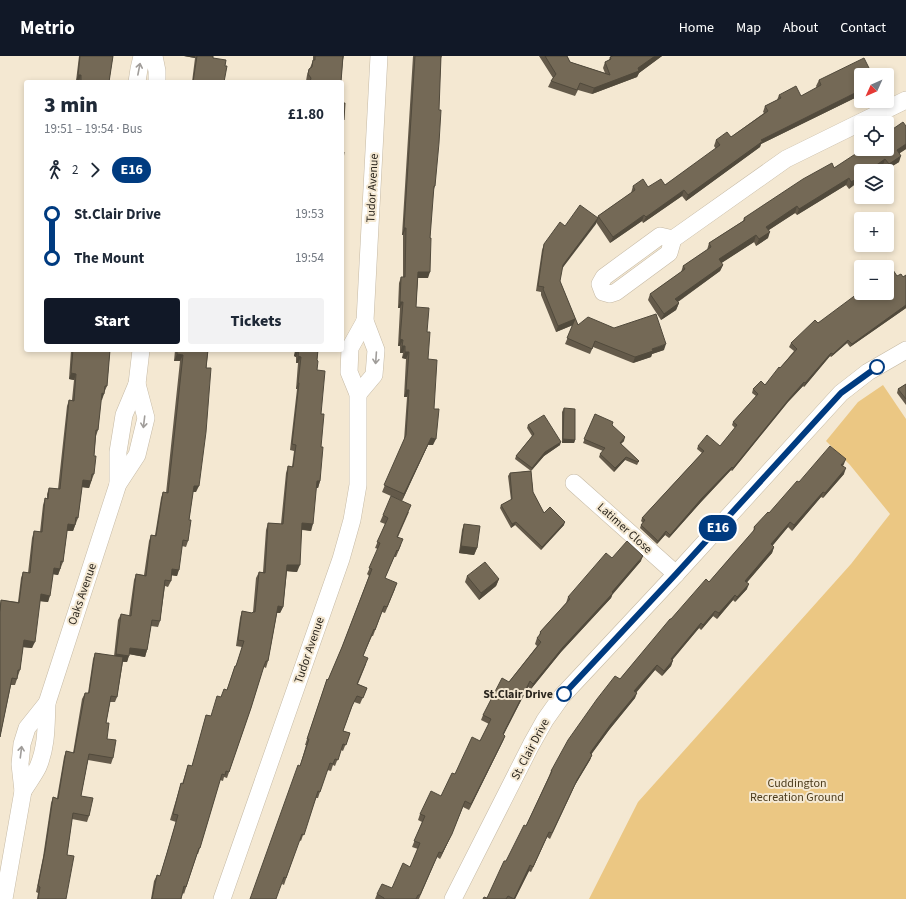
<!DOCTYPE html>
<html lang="en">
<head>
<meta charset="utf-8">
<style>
  body { margin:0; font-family:"Source Sans 3",sans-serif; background:#f2f2f3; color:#1f2937; height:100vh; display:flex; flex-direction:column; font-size:15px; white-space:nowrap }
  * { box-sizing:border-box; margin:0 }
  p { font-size:13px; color:#747a83 }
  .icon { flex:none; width:22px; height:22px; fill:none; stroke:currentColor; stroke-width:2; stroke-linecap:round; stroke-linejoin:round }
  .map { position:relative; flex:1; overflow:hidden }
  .side { position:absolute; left:24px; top:24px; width:320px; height:272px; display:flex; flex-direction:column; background:#fff; border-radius:4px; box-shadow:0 2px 6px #0003 }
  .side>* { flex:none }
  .badge { padding:0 8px; border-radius:13px; font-size:14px; line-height:26px }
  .needle { width:26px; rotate:225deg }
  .controls { position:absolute; left:854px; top:12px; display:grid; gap:8px }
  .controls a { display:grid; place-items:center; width:40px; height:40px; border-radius:4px; background:#fff; box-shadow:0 2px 6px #0003; font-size:20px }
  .map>.badge { position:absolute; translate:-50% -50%; box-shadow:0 0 0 2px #fff }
  .legs { display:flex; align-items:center; gap:6px; height:44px; padding:0 20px; font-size:13px }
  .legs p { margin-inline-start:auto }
  .head { display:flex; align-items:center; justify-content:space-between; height:68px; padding:0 20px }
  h1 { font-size:22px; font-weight:800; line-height:30px }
  .cta { display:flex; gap:8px; margin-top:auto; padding:8px 20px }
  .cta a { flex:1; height:46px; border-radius:4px; background:#111827; color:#fff; font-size:16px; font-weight:800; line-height:46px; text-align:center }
  .cta a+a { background:#f2f2f3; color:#1f2937 }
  ul { padding:0 20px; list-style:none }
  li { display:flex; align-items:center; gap:14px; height:44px; font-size:15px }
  li i { display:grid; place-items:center; width:6px; height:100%; margin:0 5px; background:currentColor }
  li i::after { content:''; width:10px; height:10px; margin:-5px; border:3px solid; border-radius:50%; background:#fff }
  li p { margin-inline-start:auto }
  li:first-child i { background:linear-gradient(#0000 50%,currentColor 0) }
  li:last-child i { background:linear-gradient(currentColor 50%,#0000 0) }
  header { display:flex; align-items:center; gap:24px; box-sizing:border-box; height:56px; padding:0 20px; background:#111827; color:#fff }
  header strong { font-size:19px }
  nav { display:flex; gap:22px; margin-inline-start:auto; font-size:14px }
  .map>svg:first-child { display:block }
  .green { fill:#ebc783 }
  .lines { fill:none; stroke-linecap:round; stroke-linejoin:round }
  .minor-casing { stroke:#c6baa5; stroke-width:18 }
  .minor { stroke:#fff; stroke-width:17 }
  .wall { fill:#645a4a }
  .shaded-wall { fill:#514a3c }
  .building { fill:#746956; stroke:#514a3c }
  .oneway { stroke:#a09d9a }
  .line-1-casing { stroke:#fff; stroke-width:9 }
  .line-1 { stroke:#003b80; stroke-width:6 }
  .stop-1-dot { fill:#fff; stroke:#003b80; stroke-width:2 }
  .labels { text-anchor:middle; stroke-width:4; stroke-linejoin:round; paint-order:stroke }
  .street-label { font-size:12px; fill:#2b261e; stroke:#f4e8d2 }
  .stop-label { font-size:12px; font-weight:bold; fill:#2b261e; stroke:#f4e8d2; text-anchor:end }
  .park-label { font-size:12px; fill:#4b3b1c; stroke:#f4e8d2 }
</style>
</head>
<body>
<header>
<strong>Metrio</strong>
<nav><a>Home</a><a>Map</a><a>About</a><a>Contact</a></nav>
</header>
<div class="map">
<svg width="906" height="843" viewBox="0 0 906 843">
  <rect width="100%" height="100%" fill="#f4e8d2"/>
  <!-- green -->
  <path class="green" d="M883 329 906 363V843H589L638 746 851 508 890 458 850 409 826 385 858 346Z"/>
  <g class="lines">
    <defs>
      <g id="minor">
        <path d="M154 0 157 15V26"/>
        <path d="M137 26 139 13 142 0"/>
        <path d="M673 183 660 180 604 221 600 228 603 236 610 238 616 236 669 197 673 183 786 103 906 44"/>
        <path d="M358 338 374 319 376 294 365 265 379 0"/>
        <path d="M574 427 676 518"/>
        <path d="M118 428V396L124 359 137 328 141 294"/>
        <path d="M23 735C28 727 34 719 38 711 47 690 46 669 47 647L118 428 137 399 146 362 137 328"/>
        <path d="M4 843 23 735 20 708 22 688 27 672 47 647"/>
        <path d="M222 843 341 503 352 464 358 429V338L349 316 350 292 365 265"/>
        <path d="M453 843 531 689 545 664 562 640 676 518 841 337 868 316 906 294"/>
      </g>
    </defs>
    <!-- minor casing -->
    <use href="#minor" class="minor-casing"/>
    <!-- minor -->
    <use href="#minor" class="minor"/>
  </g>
  <!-- wall -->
  <g class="wall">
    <path d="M79 0H113L109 26H79V25H76Z"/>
    <path d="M184 0H213V2L225 10 224 26H192L195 2Z"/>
    <path d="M313 0H344L343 4 341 26H307L306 25 307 19 309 13 310 12 313 4Z"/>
    <path d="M413 0H442L441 2 435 130 433 136 430 182 428 222H418L416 251 427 276 428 303 434 353 433 389H428L402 445 382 436 404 384 407 341H404L406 303 402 302 403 297H400V290H398L400 252H398L399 227 401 221H403V179H402Z"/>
    <path d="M539 0H567L570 6 605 17 603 12 605 6 609 4 610 1 613 0H662L639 17 637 21 592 38 578 34 575 40 548 31 551 25 553 22Z"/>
    <path d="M871 16 870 19H861V39L761 88 760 91 686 145 682 140 643 167 642 165 610 187 596 166 562 212 560 225 578 269 664 294 652 298 651 301 633 307 593 291 590 298 565 288 573 269 556 276 541 239V236L536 235 542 194 544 188 597 162 598 160 631 137 633 130 648 131 665 129 716 93 714 90 716 84 731 81 764 57 763 56 765 50 777 44 779 39 801 40 817 32 816 30 819 24Z"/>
    <path d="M906 70V93L900 97 899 106 886 114 883 109 875 115H861L849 133 846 129 797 159 795 157 769 174 768 182 756 190 754 186 721 207 723 209 720 215 678 246 679 247 676 254 661 264 648 244 650 238 681 216 683 210 707 194 709 187 743 165 744 162 834 112Z"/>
    <path d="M906 219V252L850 291 847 287 831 301 830 300 804 331 803 330 788 346 732 415 731 414 701 446 669 482 665 479 657 488 640 472 641 469 643 467 641 465 642 462 702 397 697 393 698 390H720L735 372 732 369 733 366 756 340 752 337 753 333 765 329 780 312 794 295 789 291 791 287 818 267 859 240 897 220 903 221Z"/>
    <path d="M71 294H110L107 330 101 344 98 374 96 380 94 400V418L89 432 82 431 78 462 73 475H67L63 506 58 519 53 518 48 546 40 545 32 592 23 591 20 614 15 629H11L0 681V548L1 544 18 546 21 522 23 516 28 517 32 482 34 475 40 476 43 449 45 442H47V438L49 432 58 433 67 350 69 344H72L74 324 69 323Z"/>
    <path d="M175 294H208L196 436H193L189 464 188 485 186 491 182 490 177 520 171 519V525L168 531 165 530 160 565 158 571 151 570 147 594 145 601 129 598 127 606H123L117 641 115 646H110L106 667 107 683 113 702 111 708 88 704 81 740 89 760 87 766 72 763 67 799 66 843H37L38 837 36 836 43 801 51 747 53 741 57 742 64 701 66 695 73 697 82 643 85 637H88L93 603 95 597 114 600 118 564 121 558 129 560 134 524 136 518 144 519 149 485 151 479H155L161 442 163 436 166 437 180 305H174Z"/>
    <path d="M295 294H318L317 304V314L321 358 320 425 318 432H316L311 475 302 474 297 516 287 515 283 551 280 557H277L268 605 266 612 264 611 263 613 251 652 227 722 224 721 223 725 220 724 200 792 198 798H197L184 838 183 837 181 843H151L154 825 157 819 160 820 165 803 176 766 170 764 179 734 181 727 182 728 188 709 192 710 206 659 211 660 221 641 227 634 235 610H236L242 591 236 590 240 562 242 555 252 557 253 556 256 522 259 516H263L266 474 268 467 281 468 286 417 288 410 292 411 294 395 290 394 297 333H296L298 307H296V301L294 300Z"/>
    <path d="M906 328V349L897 337 898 333Z"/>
    <path d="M564 352 575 384 574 387H562V356Z"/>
    <path d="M595 358 612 369 624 385 621 388 639 405 637 409 625 404 614 416 599 401 600 398 603 395 583 387Z"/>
    <path d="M528 369 560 389 544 400 531 415 533 436 544 457 564 469 541 494 515 469 511 472 500 452 501 449 511 444 508 420 510 417 531 415 515 403 516 400 532 380 527 372Z"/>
    <path d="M844 408 843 410 844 418 823 442 821 441 792 475 788 471 772 490 774 491 772 497 747 526V533L735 546 733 544 717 563 713 560 701 574 699 572 672 604H673L671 610 662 620 655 614 636 637 635 642 609 674 591 698 592 699 590 704 575 729 550 783 547 781 531 816 529 815 515 843H483L487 842 506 805 526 770 549 720 551 715 620 623 671 563 709 526 753 476 754 471 769 457 799 426Z"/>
    <path d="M409 456 398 481 401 489 396 501H394L385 522 395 533 385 557 382 556 373 580H372L363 600 366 608 358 628 367 632 360 648 354 646 350 656 343 675 350 677 343 695 341 694 335 710 333 709 331 715 327 714 318 742H316L301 785 299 784 284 829 282 828 300 710 306 689H305L327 623 328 624 342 591 369 520 367 518 378 493 375 492 385 468 380 466 383 459Z"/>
    <path d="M464 468 477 492 474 499 459 497 462 474Z"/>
    <path d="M612 502 641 505 613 537 611 542 561 596 531 633 528 631 503 679 505 680 503 685 469 754 463 751 449 784 440 803 437 801 419 843H375L377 838 392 832 410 811 418 793 412 791 422 766 418 764 420 758 441 740 455 718 480 685 489 668 481 664 483 659 537 590 535 588 537 582 539 580 540 576 566 547 568 541Z"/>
    <path d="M467 520 499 523 496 530 479 544 465 526Z"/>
  </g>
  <!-- shaded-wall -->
  <g class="shaded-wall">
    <path d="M184 0H195V2Z"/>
    <path d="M655 0H662L639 17 637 21 592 38 594 32 638 12Z"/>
    <path d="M78 19H81L79 25H76Z"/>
    <path d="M861 34V39L761 88 760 91 686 145 688 139 761 84Z"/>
    <path d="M906 88V93L895 100 897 94Z"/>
    <path d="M901 100 899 106 886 114 889 108Z"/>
    <path d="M885 103 883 109 875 115H868Z"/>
    <path d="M861 120V124L849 133 851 126Z"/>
    <path d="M849 122 846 129 797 159 799 153Z"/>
    <path d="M684 134 682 140 643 167 646 161Z"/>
    <path d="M797 150 795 157 764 177 766 171Z"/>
    <path d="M644 159 642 165 610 187 613 181Z"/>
    <path d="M598 162 596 168 561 214 563 209Z"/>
    <path d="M404 172H406L403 179H402Z"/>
    <path d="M770 176 768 182 756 190 759 183Z"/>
    <path d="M756 179 754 186 717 210 719 203Z"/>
    <path d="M723 209 720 215 673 249 675 243Z"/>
    <path d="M418 216H430L428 222H416Z"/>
    <path d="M400 246H403L400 252H398Z"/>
    <path d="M679 247 676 254 661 264 664 258Z"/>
    <path d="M906 249V252L850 291 852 288Z"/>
    <path d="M575 263 573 269 556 276 558 270Z"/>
    <path d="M400 283 403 284 400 290H398Z"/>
    <path d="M848 284 847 287 831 301 833 298Z"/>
    <path d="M666 288 664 294 652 298 651 301 633 307 635 301 652 293Z"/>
    <path d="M402 290H405L403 297H400Z"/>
    <path d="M296 294H299L296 301 294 300Z"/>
    <path d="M405 296H409L406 303 402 302Z"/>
    <path d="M831 297 830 300 804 331 805 327Z"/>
    <path d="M177 298 183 299 180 305H174Z"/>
    <path d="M298 300 301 301 298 307H296Z"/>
    <path d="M71 317 76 318 74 324 69 323Z"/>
    <path d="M804 326 803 330 788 346 732 415 733 412 789 343Z"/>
    <path d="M298 327H299L297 333H296Z"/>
    <path d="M406 334H409L407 341H404Z"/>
    <path d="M102 337 104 338 102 344H100Z"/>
    <path d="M625 381 624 385 618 390 620 387Z"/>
    <path d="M431 382 436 383 433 389H428L402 445 404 438Z"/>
    <path d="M563 383 575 384 574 387H562Z"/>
    <path d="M561 386 560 389 544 400 531 415 532 412 545 396Z"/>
    <path d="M626 401 625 404 614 416 615 412Z"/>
    <path d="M846 403 844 408 839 414 841 409Z"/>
    <path d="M732 411 731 414 701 446 669 482 670 479 702 442Z"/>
    <path d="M846 412 844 418 823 442 825 437Z"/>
    <path d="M83 424 91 425 89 432 81 431Z"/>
    <path d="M317 425H320L318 432 314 431Z"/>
    <path d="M194 430H199L196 436H192Z"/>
    <path d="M823 436 821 441 792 475 794 469Z"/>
    <path d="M516 466 515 469 511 472 512 468Z"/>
    <path d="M565 466 564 469 541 494 542 491Z"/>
    <path d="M790 466 788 471 769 494 771 488Z"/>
    <path d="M302 467 313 468 311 475 300 473Z"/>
    <path d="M68 468 75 469 73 475 65 474Z"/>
    <path d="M666 475 665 479 657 488 658 485Z"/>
    <path d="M461 490 477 492 474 499 459 497Z"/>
    <path d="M774 491 772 497 743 531 745 525Z"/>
    <path d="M643 500 641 505 613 538V537L611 542 561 596 531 633 533 628 563 591Z"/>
    <path d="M287 509H300L297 516 285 515Z"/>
    <path d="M54 512 60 513 58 519 52 518Z"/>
    <path d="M172 513 179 514 177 520 170 519Z"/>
    <path d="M499 523 496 530 479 544 481 537Z"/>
    <path d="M749 528 747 533 735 546 737 541Z"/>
    <path d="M41 538 50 540 48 546 39 545Z"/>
    <path d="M735 539 733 544 717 563 719 557Z"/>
    <path d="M278 550 283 551 280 557H276Z"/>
    <path d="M715 555 713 560 701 574 703 569Z"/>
    <path d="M701 567 699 572 669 608 671 603Z"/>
    <path d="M24 584 35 586 32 592 22 591Z"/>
    <path d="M130 592 147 594 145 601 128 598Z"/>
    <path d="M116 598 129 600 127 606 113 604Z"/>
    <path d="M673 604 671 610 662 620 664 615Z"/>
    <path d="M657 609 655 614 632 641 634 635Z"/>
    <path d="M530 625 528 631 501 684 503 678Z"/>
    <path d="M637 637 635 642 609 674 588 703 590 697 611 668Z"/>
    <path d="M505 680 503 685 469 754 471 748Z"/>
    <path d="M592 699 590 704 575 729 550 783 577 724Z"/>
    <path d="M463 751 449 784 440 803 442 797Z"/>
    <path d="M549 776 547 781 531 816 533 811Z"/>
    <path d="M530 809 529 815 515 843H514Z"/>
  </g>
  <!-- building -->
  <g class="building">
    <path d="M80 0H113L109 26H81V19H78Z"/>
    <path d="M197 0H213V2L226 4 225 10H227L224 26H193Z"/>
    <path d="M315 0H343L341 26H310L311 22 308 18 309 13 312 11 313 4H315Z"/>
    <path d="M415 0H441L439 54H441L439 87 435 130H434L430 182H431L430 216H418L416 251 429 252 427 276H430L428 303 437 304 434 353H439L436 383 431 382 404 438 384 429 406 379 409 334H406L409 296H405V290H402L403 284 400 283 403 246H400L401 221H405L406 172H404Z"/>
    <path d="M545 0H567L570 6 610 19 605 6 611 3 610 1 613 0H655L638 12 639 15 594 32 580 27 577 34 551 25 556 18Z"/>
    <path d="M864 2 871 16 866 19H861V34L761 84 763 85 688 139 684 134 646 161 644 159 613 181 598 160 635 134 633 130 643 123 648 131 661 123 665 129 720 89 716 84 727 76 731 81 768 55 765 50 781 42 779 39 796 30 801 40 821 29 819 24Z"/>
    <path d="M342 47H345L344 64H342Z"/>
    <path d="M903 66 906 70V88L897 94 901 100 889 108 885 103 868 115H861V120L851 126 849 122 799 153 797 150 766 171 770 176 759 183 756 179 719 203 723 209 675 243 679 247 664 258 650 238 685 213 683 210 711 191 709 187 745 164 744 162 803 123 832 107 834 112 863 93H887V77Z"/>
    <path d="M342 96H344L342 111Z"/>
    <path d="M580 149 598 162 563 209 560 225 578 269 588 261 614 272 656 258 666 288 652 293 653 295 635 301 595 285 592 293 567 282 575 263 558 270 543 233 544 231 538 230 544 188 560 166 565 170Z"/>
    <path d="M893 214 897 220 901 218 903 221 906 219V249L852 288 848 284 833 298 831 297 805 327 804 326 789 343 733 412 732 411 702 442 670 479 666 475 658 485 641 469 645 464 642 462 704 395 698 390 707 379 720 390 737 369 733 366 758 338 753 333 761 325 765 329 779 311 780 312 797 293 791 287 815 264 818 267 857 238 859 240 863 237H887V218Z"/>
    <path d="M73 294H110L107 330H105L104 338 102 337 98 374H96L94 400H96L94 418H92L91 425 83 424 78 462 76 461 75 469 68 468 63 506 61 505 60 513 54 512 50 540 41 538 35 586 24 584 20 614H18L17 623 12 622 0 681V556L1 544 19 547 23 516 30 517 34 475 42 476 45 442 48 443 49 432 60 433 69 344 74 345 76 318 71 317Z"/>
    <path d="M177 294H208L206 312H211L206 376 199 430H194L189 464H191L188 485 183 484 179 514 172 513 171 525 165 524 160 565 152 564 147 594 130 592 129 600 116 598 121 558 131 560 136 518 146 520 151 479 156 480 163 436 168 437 183 299 177 298Z"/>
    <path d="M296 294H318L317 304 318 305 317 314 325 315 321 358H324L321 391H323L320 425H317L313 468 302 467 300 509H287L283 551 278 550 268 605H266L264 610 251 652 229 716 226 715 225 719 222 718 200 792H199L186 831 184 830 181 843H152L157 819 160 820 167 797 178 759 173 758 181 727 183 728 188 709 192 710 206 659 211 660 217 640 221 641 224 633 227 634 235 610H236L244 585 238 584 242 555 252 557 253 556H255L259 516 265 517 268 467 283 468 288 410 293 411 296 389 292 388 299 327H298L301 301 298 300 299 294Z"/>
    <path d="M906 328V343L898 333Z"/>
    <path d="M564 352 575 353V384L563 383Z"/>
    <path d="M595 358 613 366 612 369 625 381 620 387 639 405 638 406 626 401 615 412 600 398 605 392 584 383Z"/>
    <path d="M544 359 561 386 545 396 532 412 516 400 534 378 528 369Z"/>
    <path d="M830 390 846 403 841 409 846 412 825 437 823 436 794 469 790 466 771 488 774 491 745 525 749 528 737 541 735 539 719 557 715 555 703 569 701 567 671 603 673 604 664 615 657 609 634 635 637 637 611 668 590 697 592 699 577 724 552 777 549 776 533 811 530 809 514 843 508 840 506 843H483L484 841 487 842 504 805H506L524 769 526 770 552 715H551L568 684 597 643 615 620 620 623 670 563H671L706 523 709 526 755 473 754 471 768 456 769 457 797 425 799 426Z"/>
    <path d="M531 415 533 436 544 457 550 451 565 466 542 491 516 466 512 468 501 449 512 443 510 417Z"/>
    <path d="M391 440 411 449 397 481 403 483 398 495 397 494 385 522 397 527 387 551 384 550 375 574 374 573 363 600 368 602 357 628 367 632 363 642 357 640 352 650 343 675 350 677 346 689 343 688 338 704 335 703 333 708 330 707 320 736 318 735 304 779 302 778 286 822 284 821 276 843H250L298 709 300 710 309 683H307L327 623 328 624 342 591 372 513 369 512 380 487 377 486 388 462 383 459Z"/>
    <path d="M464 468 480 470 477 492 461 490Z"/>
    <path d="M627 485 643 500 612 536 613 537 563 591 533 628 530 625 503 678 505 680 471 748 465 745 452 778 442 797 439 796 420 839H418L416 843H384V842L377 838 382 828 392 832 403 807 410 811 420 787 414 785 425 760 420 758 431 735 441 740 452 717 455 718 472 681 480 685 491 663 483 659 502 622 509 626 541 586 537 582 541 577 540 576 570 543 568 541 606 497 612 502Z"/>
    <path d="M485 506 499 523 481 537 467 520Z"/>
    <path d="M95 597 123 601 117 641 111 640 106 667H109L107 683 116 684 113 702 89 698 81 740 93 742 89 760 73 757 67 799 74 800 66 843H38L40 831 38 830 45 795 53 741 58 743 66 695 74 697 85 637H89Z"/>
  </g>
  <!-- one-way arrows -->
  <defs><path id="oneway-shaft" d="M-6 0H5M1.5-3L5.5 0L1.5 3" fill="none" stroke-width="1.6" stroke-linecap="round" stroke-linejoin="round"/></defs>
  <g class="oneway">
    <use href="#oneway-shaft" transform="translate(139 13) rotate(-79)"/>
    <use href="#oneway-shaft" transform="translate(376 302) rotate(94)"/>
    <use href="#oneway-shaft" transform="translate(144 366) rotate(97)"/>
    <use href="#oneway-shaft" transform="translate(21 696) rotate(-83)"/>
  </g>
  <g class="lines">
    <defs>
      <path id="line-1" d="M564 638 676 518 841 337 877 311"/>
    </defs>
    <!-- line-1 casing -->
    <use href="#line-1" class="line-1-casing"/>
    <!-- line-1 -->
    <use href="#line-1" class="line-1"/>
  </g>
  <!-- markers -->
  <g class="stop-1-dot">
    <circle cx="877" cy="311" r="7"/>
    <circle cx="564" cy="638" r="7"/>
  </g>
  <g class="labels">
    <!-- street labels -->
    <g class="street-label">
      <text transform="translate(372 132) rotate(-87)" y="4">Tudor Avenue</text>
      <text transform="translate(625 472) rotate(42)" y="4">Latimer Close</text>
      <text transform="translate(82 538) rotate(-71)" y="4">Oaks Avenue</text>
      <text transform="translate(309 594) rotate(-71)" y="4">Tudor Avenue</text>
      <text transform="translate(530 693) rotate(-62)" y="4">St. Clair Drive</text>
    </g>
    <!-- stop labels -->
    <g class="stop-label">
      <text x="553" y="642">St.Clair Drive</text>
    </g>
    <!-- park labels -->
    <g class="park-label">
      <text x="797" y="731">Cuddington<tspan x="797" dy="14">Recreation Ground</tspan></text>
    </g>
  </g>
</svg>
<div class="controls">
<a><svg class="needle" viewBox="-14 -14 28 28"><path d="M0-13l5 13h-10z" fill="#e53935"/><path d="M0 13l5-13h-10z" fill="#747a83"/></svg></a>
<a><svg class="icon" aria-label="locate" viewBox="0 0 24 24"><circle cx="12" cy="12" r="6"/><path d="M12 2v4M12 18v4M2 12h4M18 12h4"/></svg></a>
<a><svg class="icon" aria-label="layers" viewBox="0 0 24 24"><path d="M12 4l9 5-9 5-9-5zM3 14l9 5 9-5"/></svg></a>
<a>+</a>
<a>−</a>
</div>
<b class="badge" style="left:718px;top:472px;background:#003b80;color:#fff">E16</b>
<section class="side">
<div class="head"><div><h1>3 min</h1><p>19:51 – 19:54 · Bus</p></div><b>£1.80</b></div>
<div class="legs"><svg class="icon" aria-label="walk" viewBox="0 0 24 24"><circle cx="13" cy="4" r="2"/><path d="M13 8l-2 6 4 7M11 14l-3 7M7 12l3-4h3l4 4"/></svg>2<svg class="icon" aria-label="forward" viewBox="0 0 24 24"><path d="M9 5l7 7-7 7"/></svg><b class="badge" style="background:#003b80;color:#fff">E16</b></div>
<ul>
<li><i style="color:#003b80"></i><b>St.Clair Drive</b><p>19:53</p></li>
<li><i style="color:#003b80"></i><b>The Mount</b><p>19:54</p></li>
</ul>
<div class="cta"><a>Start</a><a>Tickets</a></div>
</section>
</div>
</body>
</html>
